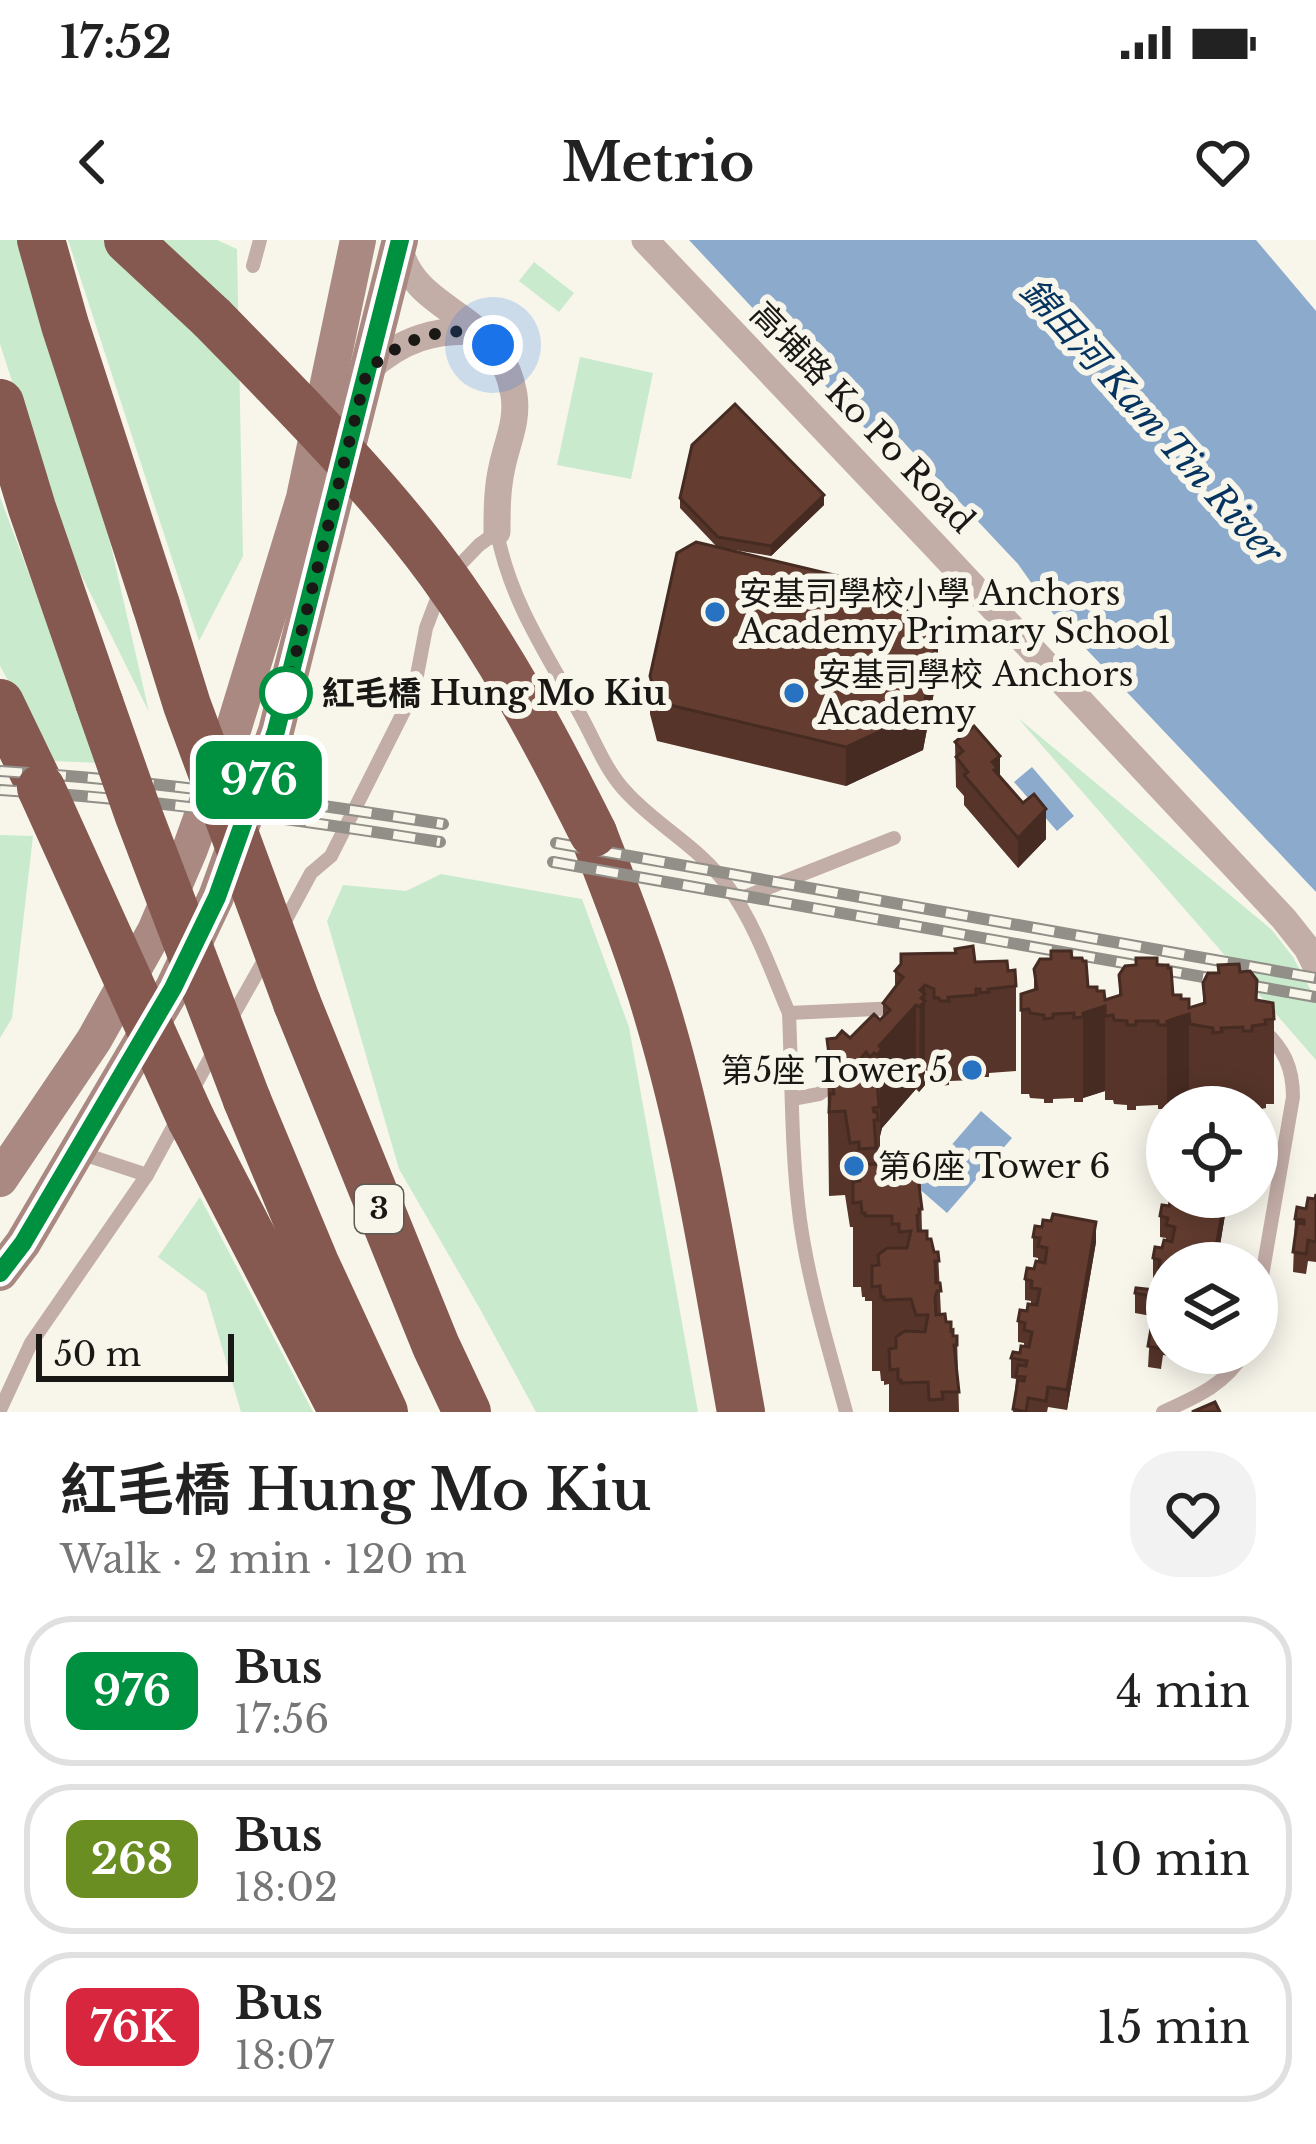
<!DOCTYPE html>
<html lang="en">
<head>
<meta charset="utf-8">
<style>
  body { margin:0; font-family:"Libre Baskerville","Noto Sans TC",serif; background:#f2f2f2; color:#222; height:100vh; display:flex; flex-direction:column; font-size:45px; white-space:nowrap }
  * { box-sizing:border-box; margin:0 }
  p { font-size:39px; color:#767676 }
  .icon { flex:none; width:66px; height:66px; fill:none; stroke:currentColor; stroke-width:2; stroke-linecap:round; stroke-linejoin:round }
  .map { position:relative; height:1172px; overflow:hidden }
  .drawer { display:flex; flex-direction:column; background:#fff; flex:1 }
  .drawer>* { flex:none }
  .badge { padding:0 24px; border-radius:18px; font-size:42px; line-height:78px }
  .fabs { position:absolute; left:1146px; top:846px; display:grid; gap:24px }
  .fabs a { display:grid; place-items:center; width:132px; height:132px; border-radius:50%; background:#fff; box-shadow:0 6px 30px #0003; font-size:60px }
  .scale { position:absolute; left:36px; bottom:30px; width:198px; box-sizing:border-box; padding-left:12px; border:6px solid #191815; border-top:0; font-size:33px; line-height:42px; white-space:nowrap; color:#191815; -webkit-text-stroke:9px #f8f6eb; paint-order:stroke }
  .you { position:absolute; width:60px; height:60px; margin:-30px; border:9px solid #fff; border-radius:50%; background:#1a73e8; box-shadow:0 0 0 18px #1a73e833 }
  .map>.badge { position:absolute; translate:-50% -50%; box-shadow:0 0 0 6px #fff }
  .round { display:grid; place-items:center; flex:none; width:126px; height:126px; border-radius:48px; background:#f2f2f2 }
  .headline { display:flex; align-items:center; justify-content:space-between; height:204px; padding:0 60px }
  h1 { font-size:57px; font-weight:600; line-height:90px }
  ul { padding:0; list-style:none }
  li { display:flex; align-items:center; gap:36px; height:150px; margin:0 24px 18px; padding:0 36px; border:6px solid #e0e0e0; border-radius:48px }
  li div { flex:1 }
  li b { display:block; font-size:45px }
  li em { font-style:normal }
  li .badge { min-width:132px; font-weight:700; text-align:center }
  .status { display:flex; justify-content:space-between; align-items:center; height:84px; padding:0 60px; background:#fff; direction:ltr }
  .status svg { height:33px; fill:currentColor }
  header { display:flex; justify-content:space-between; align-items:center; height:156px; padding:0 60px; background:#fff; font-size:54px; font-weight:600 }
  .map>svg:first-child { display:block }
  .green { fill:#c9eacd }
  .water { fill:#8baacc }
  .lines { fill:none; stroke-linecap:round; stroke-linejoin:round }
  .lane { stroke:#c3ada7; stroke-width:14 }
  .street { stroke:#c3ada7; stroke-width:27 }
  .secondary { stroke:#a98981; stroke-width:36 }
  .highway { stroke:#85594f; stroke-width:48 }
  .rail-casing { stroke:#918f88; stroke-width:12 }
  .rail { stroke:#f8f6eb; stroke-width:8; stroke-dasharray:22; stroke-linecap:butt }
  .highway-bridge { stroke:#85594f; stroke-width:48 }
  .wall { fill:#563429 }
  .shaded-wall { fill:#462b22 }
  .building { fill:#643d30; stroke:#462b22; stroke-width:3 }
  .line-casing { stroke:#fff; stroke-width:27 }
  .line { stroke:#009140; stroke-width:18 }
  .walk { stroke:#191815; stroke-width:12; stroke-dasharray:0 21.6 }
  .poi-dot { fill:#2773c2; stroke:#f8f6eb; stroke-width:4.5 }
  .stop-dot { fill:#fff; stroke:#009140; stroke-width:6 }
  .labels { text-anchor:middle; stroke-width:12; stroke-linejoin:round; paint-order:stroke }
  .shield { fill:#f8f6eb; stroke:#5c5b55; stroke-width:3 }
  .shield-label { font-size:30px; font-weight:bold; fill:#191815 }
  .street-label { font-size:33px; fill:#191815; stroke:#f8f6eb }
  .poi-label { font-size:33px; fill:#191815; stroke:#f8f6eb; text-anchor:start }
  .stop-label { font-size:33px; font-weight:bold; fill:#191815; stroke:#f8f6eb; text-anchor:start }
  .water-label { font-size:36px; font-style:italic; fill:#04345f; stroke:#f8f6eb }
</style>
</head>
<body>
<div class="status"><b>17:52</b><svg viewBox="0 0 49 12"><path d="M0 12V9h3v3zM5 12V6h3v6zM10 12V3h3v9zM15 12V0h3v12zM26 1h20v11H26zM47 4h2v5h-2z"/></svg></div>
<header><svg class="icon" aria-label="back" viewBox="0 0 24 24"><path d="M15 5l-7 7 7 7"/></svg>Metrio<svg class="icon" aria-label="heart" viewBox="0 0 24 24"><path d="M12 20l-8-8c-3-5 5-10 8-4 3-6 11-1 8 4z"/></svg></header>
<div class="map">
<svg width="1316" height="1172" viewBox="0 0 1316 1172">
  <rect width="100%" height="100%" fill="#f8f6eb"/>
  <!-- green -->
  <g class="green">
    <path d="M0 0H18L105 280 149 472 62 296 0 104Z"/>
    <path d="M68 0H217L237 9 243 316 199 401Z"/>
    <path d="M534 22 574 53 559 72 519 41Z"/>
    <path d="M580 117 653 133 631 239 557 225Z"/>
    <path d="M0 257 100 523 53 521 0 426Z"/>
    <path d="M1018 478 1272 690 1293 717 1316 760V820Z"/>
    <path d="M0 595 33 596 12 778 0 798Z"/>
    <path d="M441 634 582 659 629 787 698 1172H536L480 1069 399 929 327 681 343 645 406 651Z"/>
    <path d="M200 957 313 1172H241L206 1053 158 1017Z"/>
  </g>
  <!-- water -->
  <g class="water">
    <path d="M689 0H1256L1316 71V652L1054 375 1018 324 892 190 876 200Z"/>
    <path d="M1032 527 1074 576 1057 591 1014 542Z"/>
    <path d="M981 871 1012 898 947 973 916 946Z"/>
  </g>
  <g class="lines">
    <!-- lane -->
    <g class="lane">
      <path d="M253 26 260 0"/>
      <path d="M453 332 479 305 497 292C510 361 547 415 581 476 596 503 606 532 628 554 661 589 700 607 729 648 756 686 771 731 789 773"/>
      <path d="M737 660 894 598"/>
      <path d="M283 685 311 633 331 616 414 451 426 388 440 351"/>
      <path d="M231 779 267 715"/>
      <path d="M191 853 215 809"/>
      <path d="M792 859 819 854 841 838"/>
      <path d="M77 912 147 935"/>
      <path d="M1257 1065 1293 857C1293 828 1284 808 1262 789"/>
      <path d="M0 1170 31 1103 147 935 178 878"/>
      <path d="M846 1172C829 1109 809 1045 800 980 791 912 792 842 789 773L898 768"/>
      <path d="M1163 1172C1196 1157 1225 1145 1244 1113"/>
    </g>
    <!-- street -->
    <g class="street">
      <path d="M645 0 939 310 1284 679 1307 708 1316 726"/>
      <path d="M399 7C416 77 500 70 514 155 518 182 507 202 502 227 497 249 497 270 497 292"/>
      <path d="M367 131C401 99 436 88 482 92"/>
    </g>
    <!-- secondary -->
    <g class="secondary">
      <path d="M0 939 94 800 155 691 190 609 234 487 304 258 358 0"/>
      <path d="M0 1033 23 1003 173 748 216 657 276 491 400 0"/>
    </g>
    <!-- highway -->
    <g class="highway">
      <path d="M41 0 65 85 156 365"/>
      <path d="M128 0 212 78"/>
      <path d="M0 163 32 268 99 462"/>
      <path d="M0 463 41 548"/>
      <path d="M593 593C616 653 640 713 658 775 697 905 717 1039 741 1172"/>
      <path d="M297 763 436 1106 467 1172"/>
      <path d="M247 860 315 1023 384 1172"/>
      <path d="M191 879 343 1172"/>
    </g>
    <defs>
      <g id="rail">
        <path d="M0 531C149 540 296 561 443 584"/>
        <path d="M0 550C148 559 294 579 440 602"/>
        <path d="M556 603 1316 738"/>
        <path d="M553 622 1316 757"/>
      </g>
    </defs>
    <!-- rail casing -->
    <use href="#rail" class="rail-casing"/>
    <!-- rail -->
    <use href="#rail" class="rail"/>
    <!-- highway-bridge -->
    <g class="highway-bridge">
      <path d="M212 78C291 159 373 240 440 331 500 413 548 503 593 593"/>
      <path d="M156 365 187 465 297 763"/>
      <path d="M99 462 139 576 247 860"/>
      <path d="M41 548 191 879"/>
    </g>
  </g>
  <!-- wall -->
  <g class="wall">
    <path d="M680 258 824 265 771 316 728 309 938 431 923 510 846 546 657 501 650 474V436L717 307 680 268Z"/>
    <path d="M955 502 1000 536 1046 599 1018 628 964 565V556L956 547Z"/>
    <path d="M1072 718 1088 747 1097 751 1105 760 1119 756V735L1157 725 1173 755 1181 759 1189 768 1203 764V743L1240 732 1257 761 1274 779V864H1266V868L1257 870V867H1190L1189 859 1167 865V869H1158V865L1136 866V870H1127V865L1114 864 1113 860H1105V851L1083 858V862H1074V858L1053 859V863H1044V859L1030 858 1029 854H1021V754L1034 750V729Z"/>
    <path d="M975 722 1008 731 1016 746V831L989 833V837H980V834H976V840L949 841V845L940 846 939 842H934V833L925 830V845L919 852 916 849 882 888 880 896V924L879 925H886L896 914H920L922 991 934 1012H938L941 1074 953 1096H957L959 1172H889V1144L884 1145V1141H881L880 1131H872V1061H865V1057H862L861 1047H853V987H850L845 955 829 956 827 799 850 798 880 780 883 777V763L895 747V731Z"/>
    <path d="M1316 954V1022L1308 1021 1306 1034 1293 1032 1295 979 1315 959Z"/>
    <path d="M1173 957H1228L1217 1023H1167V1113H1182L1181 1118 1163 1115 1161 1129 1148 1127 1151 1076 1135 1073V1053L1155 1050 1159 1043V1040L1153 1039V1018L1166 1001V998L1160 997V976L1169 966Z"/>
    <path d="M1033 997 1096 1002 1067 1170 1048 1167 1047 1172H1013L1016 1139 1011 1138V1118L1020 1113 1024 1106V1103L1018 1102V1081L1031 1064V1061L1025 1060V1039L1038 1022V1018L1033 1017Z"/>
  </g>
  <!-- shaded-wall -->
  <g class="shaded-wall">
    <path d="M824 255V265L771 316V306Z"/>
    <path d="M938 393V431L923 510 846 546V507Z"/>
    <path d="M1000 516V546L992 522Z"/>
    <path d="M1046 569V599L1018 628V598Z"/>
    <path d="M925 745V845L919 852 920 750Z"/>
    <path d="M916 765V849L882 888 880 896V839L877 840V815L879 806Z"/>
    <path d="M1105 766V851L1083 858V773Z"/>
    <path d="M1189 774V859L1167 865V781Z"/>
    <path d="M1225 957H1228L1217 1023H1213Z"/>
    <path d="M1096 982V1002L1067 1170V1150Z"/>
  </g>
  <!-- building -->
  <g class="building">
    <path d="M735 164 824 255 771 306 718 297 680 258 692 205Z"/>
    <path d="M696 302 885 347 938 393 923 471 846 507 657 462 650 436 677 313Z"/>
    <path d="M974 486 1000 516 992 522 997 528 994 530 1023 563 1034 554 1046 569 1018 598 964 535 968 532 956 517 963 511 955 502Z"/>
    <path d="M973 706 975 722 1007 721 1008 731 1015 730 1016 746 988 749 989 752 980 753V749H976V755L948 757 949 761H940L939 758H934V749L925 745 920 750 925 754 921 758 925 761 919 767 916 765 879 806 882 809 877 815 874 813 870 817 866 812 861 818 867 826H876V830H880V839L877 840 879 867 873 868 874 872H877L878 880H874L876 908 859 909V902L850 903 845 871 829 872 830 854H834L827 799 836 798 842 791 850 798 874 774 880 780 890 770 883 763 903 737 895 731 901 724V714L956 713 955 709Z"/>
    <path d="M1051 711H1071L1072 718H1082L1083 721H1086L1088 747H1097V751H1104L1105 760 1121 755 1119 735 1125 726 1136 725V718H1157V725H1168V728H1171L1173 755H1181V759H1189V768L1205 763 1203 743 1208 733H1219L1218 725 1239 724 1240 732 1250 731 1257 740 1256 760 1273 763 1274 779 1265 780 1266 784 1252 786V791H1243V787L1221 788 1222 792 1213 793V788L1190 784 1189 774 1167 781V785H1158V781H1136V785H1127V781L1114 780 1113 775 1105 776V766L1083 773V777L1074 778V773L1053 774V778L1044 779V775L1030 773 1029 769 1021 770V754L1037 749 1034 729 1040 719H1051Z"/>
    <path d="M896 911V914H920L917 930H920L921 938H918L922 969H919V974L917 975 918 991H927V999H931L934 1012H938L939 1021H935L936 1043H940L941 1051H937L935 1057 936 1075 945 1074 946 1082H951V1091L953 1090V1096H957V1105H954L959 1152H942L943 1159 929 1160 928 1142 901 1143V1140H898V1129L890 1130 889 1109 896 1108V1097L905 1091 925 1092 928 1075H916L911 1059 884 1060V1057H881L880 1046 872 1047V1026L879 1025 878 1015 887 1008H907L911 991 899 992V984H892V976H865V973H862L861 962 853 963V942L860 941V931L863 930V927L869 924 887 925 886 912Z"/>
    <path d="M1316 954V1002L1308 1000 1306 1014 1293 1012 1297 983 1304 984V980L1295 979 1297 967 1306 969 1308 958 1315 959Z"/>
    <path d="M1180 957H1225L1213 1023H1167V1029L1159 1027 1160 1020 1153 1018 1155 1007 1162 1008 1164 1000 1172 1002 1175 987 1166 985 1168 978 1160 976 1162 965 1169 966 1171 958 1180 960Z"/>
    <path d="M1053 974 1096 982 1067 1150 1048 1147 1046 1161 1028 1158 1026 1172 1013 1169 1018 1140 1024 1141 1025 1137 1016 1136 1018 1125 1026 1126 1027 1121 1011 1118 1013 1112 1020 1113 1021 1106 1029 1107 1032 1092 1024 1090 1025 1083 1018 1081 1020 1070 1027 1071 1028 1064 1037 1065 1040 1049 1031 1048 1032 1041 1025 1039 1027 1028 1034 1029 1036 1021 1045 1023 1047 1008 1038 1006 1040 998 1033 997 1035 986 1042 987 1043 980 1051 981Z"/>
    <path d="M1167 1031V1096L1163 1095 1161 1109 1148 1106 1153 1077 1159 1078 1160 1074 1151 1073 1153 1062 1161 1064 1162 1058 1135 1053 1136 1048 1155 1050 1156 1043 1165 1044Z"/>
    <path d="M1215 1162 1220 1172H1192Z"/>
  </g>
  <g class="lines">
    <defs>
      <path id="line" d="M0 1033 23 1003 173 748 217 657 276 491 400 0"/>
    </defs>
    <!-- line casing -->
    <use href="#line" class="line-casing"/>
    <!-- line -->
    <use href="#line" class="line"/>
    <!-- walk -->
    <path class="walk" d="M286 453 367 131C401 99 436 88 482 92L493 105"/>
  </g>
  <!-- markers -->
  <g class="poi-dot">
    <circle cx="715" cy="372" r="12"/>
    <circle cx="794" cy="453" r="12"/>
    <circle cx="972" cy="830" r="12"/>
    <circle cx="854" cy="926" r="12"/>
  </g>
  <circle class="stop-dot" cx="286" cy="453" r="24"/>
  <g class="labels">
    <!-- shield labels -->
    <rect class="shield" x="355" y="945" width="48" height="48" rx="9"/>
    <g class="shield-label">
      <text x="379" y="979">3</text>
    </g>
    <!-- street labels -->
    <g class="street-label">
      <text transform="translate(863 177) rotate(46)" y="12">高埔路 Ko Po Road</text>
    </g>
    <!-- poi labels -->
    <g class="poi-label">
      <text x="739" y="365">安基司學校小學 Anchors<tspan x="739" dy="38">Academy Primary School</tspan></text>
      <text x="818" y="446">安基司學校 Anchors<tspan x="818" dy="38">Academy</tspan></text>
      <text x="948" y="842" text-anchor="end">第5座 Tower 5</text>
      <text x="878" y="938">第6座 Tower 6</text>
    </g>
    <!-- stop labels -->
    <g class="stop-label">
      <text x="322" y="465">紅毛橋 Hung Mo Kiu</text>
    </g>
    <!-- water labels -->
    <g class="water-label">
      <text transform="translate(1152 181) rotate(48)" y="13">錦田河 Kam Tin River</text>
    </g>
  </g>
</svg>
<div class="fabs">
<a><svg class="icon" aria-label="locate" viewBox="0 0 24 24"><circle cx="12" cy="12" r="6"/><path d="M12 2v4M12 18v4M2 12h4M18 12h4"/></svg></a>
<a><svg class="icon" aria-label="layers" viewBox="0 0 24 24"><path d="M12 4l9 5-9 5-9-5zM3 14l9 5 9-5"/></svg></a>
</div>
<div class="scale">50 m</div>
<div class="you" style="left:493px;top:105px"></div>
<b class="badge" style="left:259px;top:540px;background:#009140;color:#fff">976</b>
</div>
<section class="drawer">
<div class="headline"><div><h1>紅毛橋 Hung Mo Kiu</h1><p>Walk · 2 min · 120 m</p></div><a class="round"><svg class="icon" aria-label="heart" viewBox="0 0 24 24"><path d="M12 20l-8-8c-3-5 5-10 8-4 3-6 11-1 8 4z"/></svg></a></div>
<ul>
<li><span class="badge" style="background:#009140;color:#fff">976</span><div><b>Bus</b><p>17:56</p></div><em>4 min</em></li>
<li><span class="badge" style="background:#6b8e23;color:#fff">268</span><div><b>Bus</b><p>18:02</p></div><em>10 min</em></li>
<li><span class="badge" style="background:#d7263d;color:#fff">76K</span><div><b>Bus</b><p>18:07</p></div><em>15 min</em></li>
</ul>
</section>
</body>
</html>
